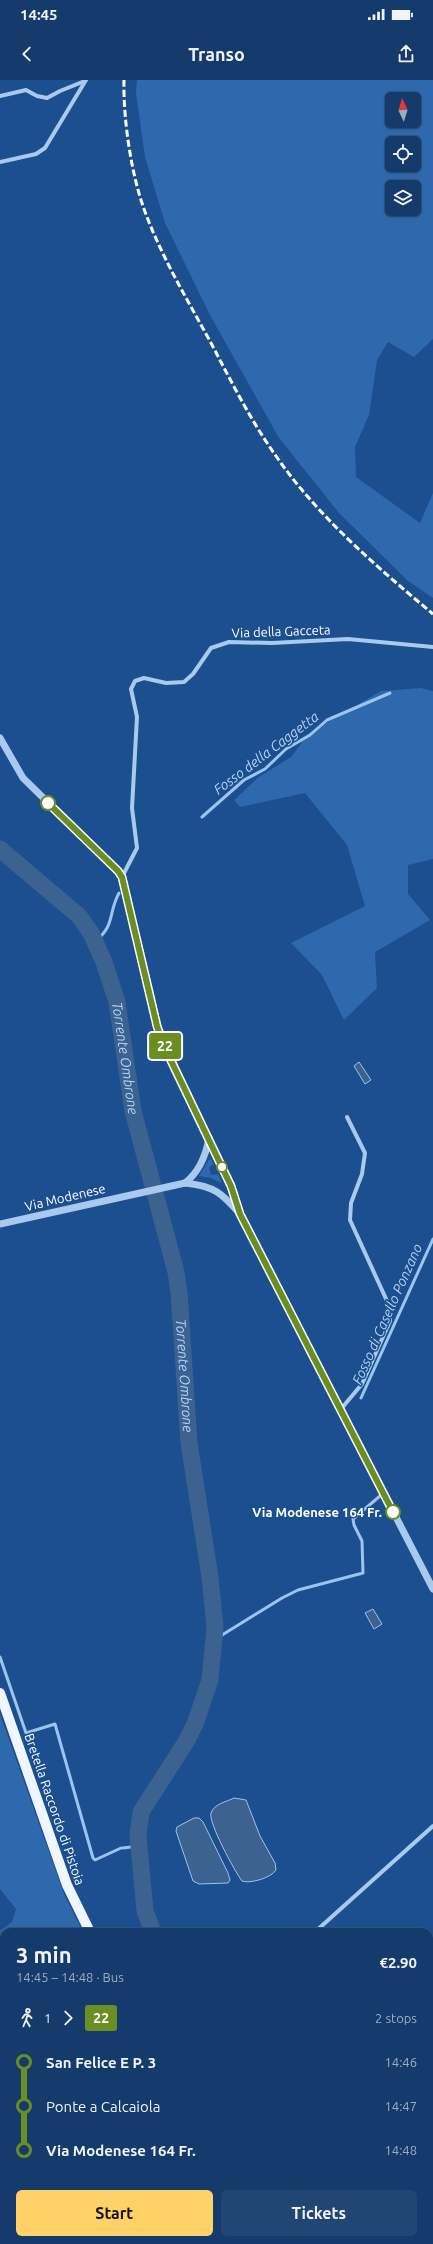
<!DOCTYPE html>
<html lang="en">
<head>
<meta charset="utf-8">
<style>
  body { margin:0; font-family:Ubuntu,sans-serif; background:#214673; color:#f1f3f6; height:100vh; display:flex; flex-direction:column; font-size:15px; white-space:nowrap }
  * { box-sizing:border-box; margin:0 }
  p { font-size:13px; color:#9dadc1 }
  .icon { flex:none; width:22px; height:22px; fill:none; stroke:currentColor; stroke-width:2; stroke-linecap:round; stroke-linejoin:round }
  .map { position:relative; flex:1; overflow:hidden }
  .sheet { position:absolute; left:0px; top:1848px; width:433px; height:316px; display:flex; flex-direction:column; background:#143b6b; border-radius:12px 12px 0 0; box-shadow:0 1px 3px #0004,0 0 0 1px #33557e }
  .sheet>* { flex:none }
  .badge { padding:0 8px; border-radius:3px; font-size:14px; line-height:26px }
  .needle { width:26px; rotate:356deg }
  .buttons { position:absolute; left:385px; top:12px; display:grid; gap:8px }
  .buttons a { display:grid; place-items:center; width:36px; height:36px; border-radius:6px; background:#143b6b; box-shadow:0 1px 3px #0004,0 0 0 1px #33557e; font-size:20px }
  .map>.badge { position:absolute; translate:-50% -50%; box-shadow:0 0 0 2px #fff }
  .legs { display:flex; align-items:center; gap:6px; height:44px; padding:0 16px; font-size:13px }
  .legs p { margin-inline-start:auto }
  .head { display:flex; align-items:center; justify-content:space-between; height:68px; padding:0 16px }
  h1 { font-size:22px; font-weight:700; line-height:30px }
  .primary-button { display:flex; gap:8px; margin-top:auto; padding:8px 16px }
  .primary-button a { flex:1; height:46px; border-radius:6px; background:#ffd166; color:#111; font-size:16px; font-weight:700; line-height:46px; text-align:center }
  .primary-button a+a { background:#214673; color:#f1f3f6 }
  ul { padding:0 16px; list-style:none }
  li { display:flex; align-items:center; gap:14px; height:44px; font-size:15px }
  li i { display:grid; place-items:center; width:6px; height:100%; margin:0 5px; background:currentColor }
  li i::after { content:''; width:10px; height:10px; margin:-5px; border:3px solid; border-radius:50%; background:#143b6b }
  li p { margin-inline-start:auto }
  li:first-child i { background:linear-gradient(#0000 50%,currentColor 0) }
  li:last-child i { background:linear-gradient(currentColor 50%,#0000 0) }
  .status { display:flex; justify-content:space-between; align-items:center; height:28px; padding:0 20px; background:#143b6b; direction:ltr }
  .status svg { height:11px; fill:currentColor }
  header { display:flex; justify-content:space-between; align-items:center; height:52px; padding:0 16px; background:#143b6b; font-size:18px; font-weight:700 }
  .map>svg:first-child { display:block }
  .green { fill:#2e69ad; fill-rule:evenodd }
  .water { fill:#3c6290; stroke:#9cc4f0 }
  .lines { fill:none; stroke-linecap:round; stroke-linejoin:round }
  .stream { stroke:#9cc4f0; stroke-width:3 }
  .river { stroke:#3c6290; stroke-width:17 }
  .minor { stroke:#a9c9ee; stroke-width:4 }
  .tertiary { stroke:#a9c9ee; stroke-width:7 }
  .primary { stroke:#f0f6ff; stroke-width:10 }
  .rail { stroke:#fff; stroke-width:3; stroke-dasharray:7 3; stroke-linecap:butt }
  .line-1-casing { stroke:#fff; stroke-width:9 }
  .line-1 { stroke:#6b8e23; stroke-width:6 }
  .stop-1-dot { fill:#fff; stroke:#6b8e23; stroke-width:2 }
  .labels { text-anchor:middle; stroke-width:3; stroke-linejoin:round; paint-order:stroke }
  .street-label { font-size:13px; fill:#fff; stroke:#1b4f8f }
  .stop-label { font-size:13px; font-weight:bold; fill:#fff; stroke:#1b4f8f; text-anchor:end }
  .water-label { font-size:14px; font-style:italic; fill:#b5d3f5; stroke:#1b4f8f }
</style>
</head>
<body>
<div class="status"><b>14:45</b><svg viewBox="0 0 49 12"><path d="M0 12V9h3v3zM5 12V6h3v6zM10 12V3h3v9zM15 12V0h3v12zM26 1h20v11H26zM47 4h2v5h-2z"/></svg></div>
<header><svg class="icon" aria-label="back" viewBox="0 0 24 24"><path d="M15 5l-7 7 7 7"/></svg>Transo<svg class="icon" aria-label="share" viewBox="0 0 24 24"><path d="M12 15V3M7 8l5-5 5 5M5 13v7h14v-7"/></svg></header>
<div class="map">
<svg width="433" height="2164" viewBox="0 0 433 2164">
  <rect width="100%" height="100%" fill="#1b4f8f"/>
  <!-- green -->
  <g class="green">
    <path d="M137 0H433V259L414 277 388 262 377 280 369 335 355 367 356 397 420 443 433 413V518L408 501 339 433 279 358 211 237 165 143 145 77 136 13ZM392 19H414V41H392ZM392 63H414V85H392ZM392 107H414V129H392Z"/>
    <path d="M421 608 433 611V779L408 785V814L430 840 375 872 377 908 344 940 322 895 291 863 365 826 347 765 305 713 240 727 234 720 259 697 291 677 309 653 381 611Z"/>
    <path d="M210 1078 214 1084 209 1087 211 1095 218 1094 222 1103 211 1098 199 1096Z"/>
    <path d="M0 1634 64 1814 83 1852H4V1919L0 1918V1851L12 1842 16 1829 0 1809Z"/>
    <path d="M258 2160H295L298 2164H263Z"/>
  </g>
  <!-- water -->
  <g class="water">
    <path d="M359 982 371 1000 365 1004 354 986Z"/>
    <path d="M373 1529 382 1544 374 1549 365 1533Z"/>
    <path d="M234 1718 246 1720 260 1756 275 1783 276 1790C271 1798 250 1804 242 1801 235 1792 208 1742 211 1733 214 1724 226 1722 234 1718Z"/>
    <path d="M194 1738H199L203 1742 228 1793 230 1800 228 1803 199 1804 193 1801 176 1751 177 1747Z"/>
  </g>
  <g class="lines">
    <!-- stream -->
    <g class="stream">
      <path d="M202 737 244 700 265 689 286 669 310 655 327 640 390 613"/>
      <path d="M95 861C115 847 108 833 119 813"/>
      <path d="M361 1318 433 1159"/>
      <path d="M214 1560 282 1518 298 1510 363 1493 362 1461 354 1445 353 1439 380 1416"/>
      <path d="M0 1577 26 1653 55 1644 93 1778 95 1780 121 1768"/>
      <path d="M123 1768 139 1766"/>
      <path d="M0 1900H4"/>
      <path d="M0 2093 4 2094"/>
      <path d="M50 2160V2164"/>
      <path d="M113 2160 118 2164"/>
    </g>
    <!-- river -->
    <g class="river">
      <path id="s1" d="M0 769 79 836 91 853 104 882 117 922 133 1031 176 1192 179 1212 189 1363 210 1497 215 1547 210 1600 195 1644 186 1662 141 1732 138 1755 145 1831 153 1852"/>
      <path d="M429 1948 433 1953"/>
    </g>
    <!-- minor -->
    <g class="minor">
      <path d="M0 16 26 10 37 16 47 18 60 11 85 1"/>
      <path d="M0 82 36 74 45 68 86 0"/>
      <path d="M122 797 137 768 132 728 137 637 131 609 135 601 144 598 166 603 184 602 193 594 211 568 229 562 272 563 348 559 433 567"/>
      <path d="M341 1329 362 1304 390 1241 387 1221 350 1140 351 1123 362 1094 365 1073 347 1037"/>
      <path d="M316 1851 433 1746"/>
      <path d="M0 1917 4 1918"/>
      <path d="M255 2160 261 2164"/>
    </g>
    <!-- tertiary -->
    <g class="tertiary">
      <path d="M0 658 23 698 118 791 122 797 160 955 235 1116 239 1132"/>
      <path d="M185 1103C199 1092 206 1075 209 1058"/>
      <path d="M0 1144 185 1103C214 1106 222 1113 240 1134L433 1509"/>
    </g>
    <!-- primary -->
    <g class="primary">
      <path d="M0 1613 67 1805 90 1852"/>
      <path d="M429 2038 433 2043"/>
    </g>
    <!-- rail -->
    <path class="rail" d="M124 0C123 38 131 93 144 129 161 176 187 219 211 263 231 301 251 341 276 376 318 437 377 487 433 534"/>
  </g>
  <g class="lines">
    <defs>
      <path id="line-1" d="M48 723 118 791 122 797 157 946 164 966 231 1106 240 1134 393 1432"/>
    </defs>
    <!-- line-1 casing -->
    <use href="#line-1" class="line-1-casing"/>
    <!-- line-1 -->
    <use href="#line-1" class="line-1"/>
  </g>
  <!-- markers -->
  <g class="stop-1-dot">
    <circle cx="48" cy="723" r="7"/>
    <circle cx="222" cy="1087" r="5"/>
    <circle cx="393" cy="1432" r="7"/>
  </g>
  <g class="labels">
    <!-- street labels -->
    <g class="street-label">
      <text transform="translate(281 551) rotate(-2)" y="5">Via della Gacceta</text>
      <text transform="translate(65 1117) rotate(-13)" y="5">Via Modenese</text>
      <text transform="translate(55 1729) rotate(71)" y="5">Bretella Raccordo di Pistoia</text>
    </g>
    <!-- stop labels -->
    <g class="stop-label">
      <text x="382" y="1437">Via Modenese 164 Fr.</text>
    </g>
    <!-- water labels -->
    <g class="water-label">
      <text transform="translate(266 673) rotate(-37)" y="5">Fosso della Caggetta</text>
      <text dy="5" stroke="none"><textPath href="#s1" startOffset="255">Torrente Ombrone</textPath></text>
      <text transform="translate(387 1234) rotate(-66)" y="5">Fosso di Casello Ponzano</text>
      <text dy="5" stroke="none"><textPath href="#s1" startOffset="579">Torrente Ombrone</textPath></text>
    </g>
  </g>
</svg>
<div class="buttons">
<a><svg class="needle" viewBox="-14 -14 28 28"><path d="M0-13l5 13h-10z" fill="#e53935"/><path d="M0 13l5-13h-10z" fill="#9dadc1"/></svg></a>
<a><svg class="icon" aria-label="locate" viewBox="0 0 24 24"><circle cx="12" cy="12" r="6"/><path d="M12 2v4M12 18v4M2 12h4M18 12h4"/></svg></a>
<a><svg class="icon" aria-label="layers" viewBox="0 0 24 24"><path d="M12 4l9 5-9 5-9-5zM3 14l9 5 9-5"/></svg></a>
</div>
<b class="badge" style="left:165px;top:966px;background:#6b8e23;color:#fff">22</b>
<section class="sheet">
<div class="head"><div><h1>3 min</h1><p>14:45 – 14:48 · Bus</p></div><b>€2.90</b></div>
<div class="legs"><svg class="icon" aria-label="walk" viewBox="0 0 24 24"><circle cx="13" cy="4" r="2"/><path d="M13 8l-2 6 4 7M11 14l-3 7M7 12l3-4h3l4 4"/></svg>1<svg class="icon" aria-label="forward" viewBox="0 0 24 24"><path d="M9 5l7 7-7 7"/></svg><b class="badge" style="background:#6b8e23;color:#fff">22</b><p>2 stops</p></div>
<ul>
<li><i style="color:#6b8e23"></i><b>San Felice E P. 3</b><p>14:46</p></li>
<li><i style="color:#6b8e23"></i><span>Ponte a Calcaiola</span><p>14:47</p></li>
<li><i style="color:#6b8e23"></i><b>Via Modenese 164 Fr.</b><p>14:48</p></li>
</ul>
<div class="primary-button"><a>Start</a><a>Tickets</a></div>
</section>
</div>
</body>
</html>
